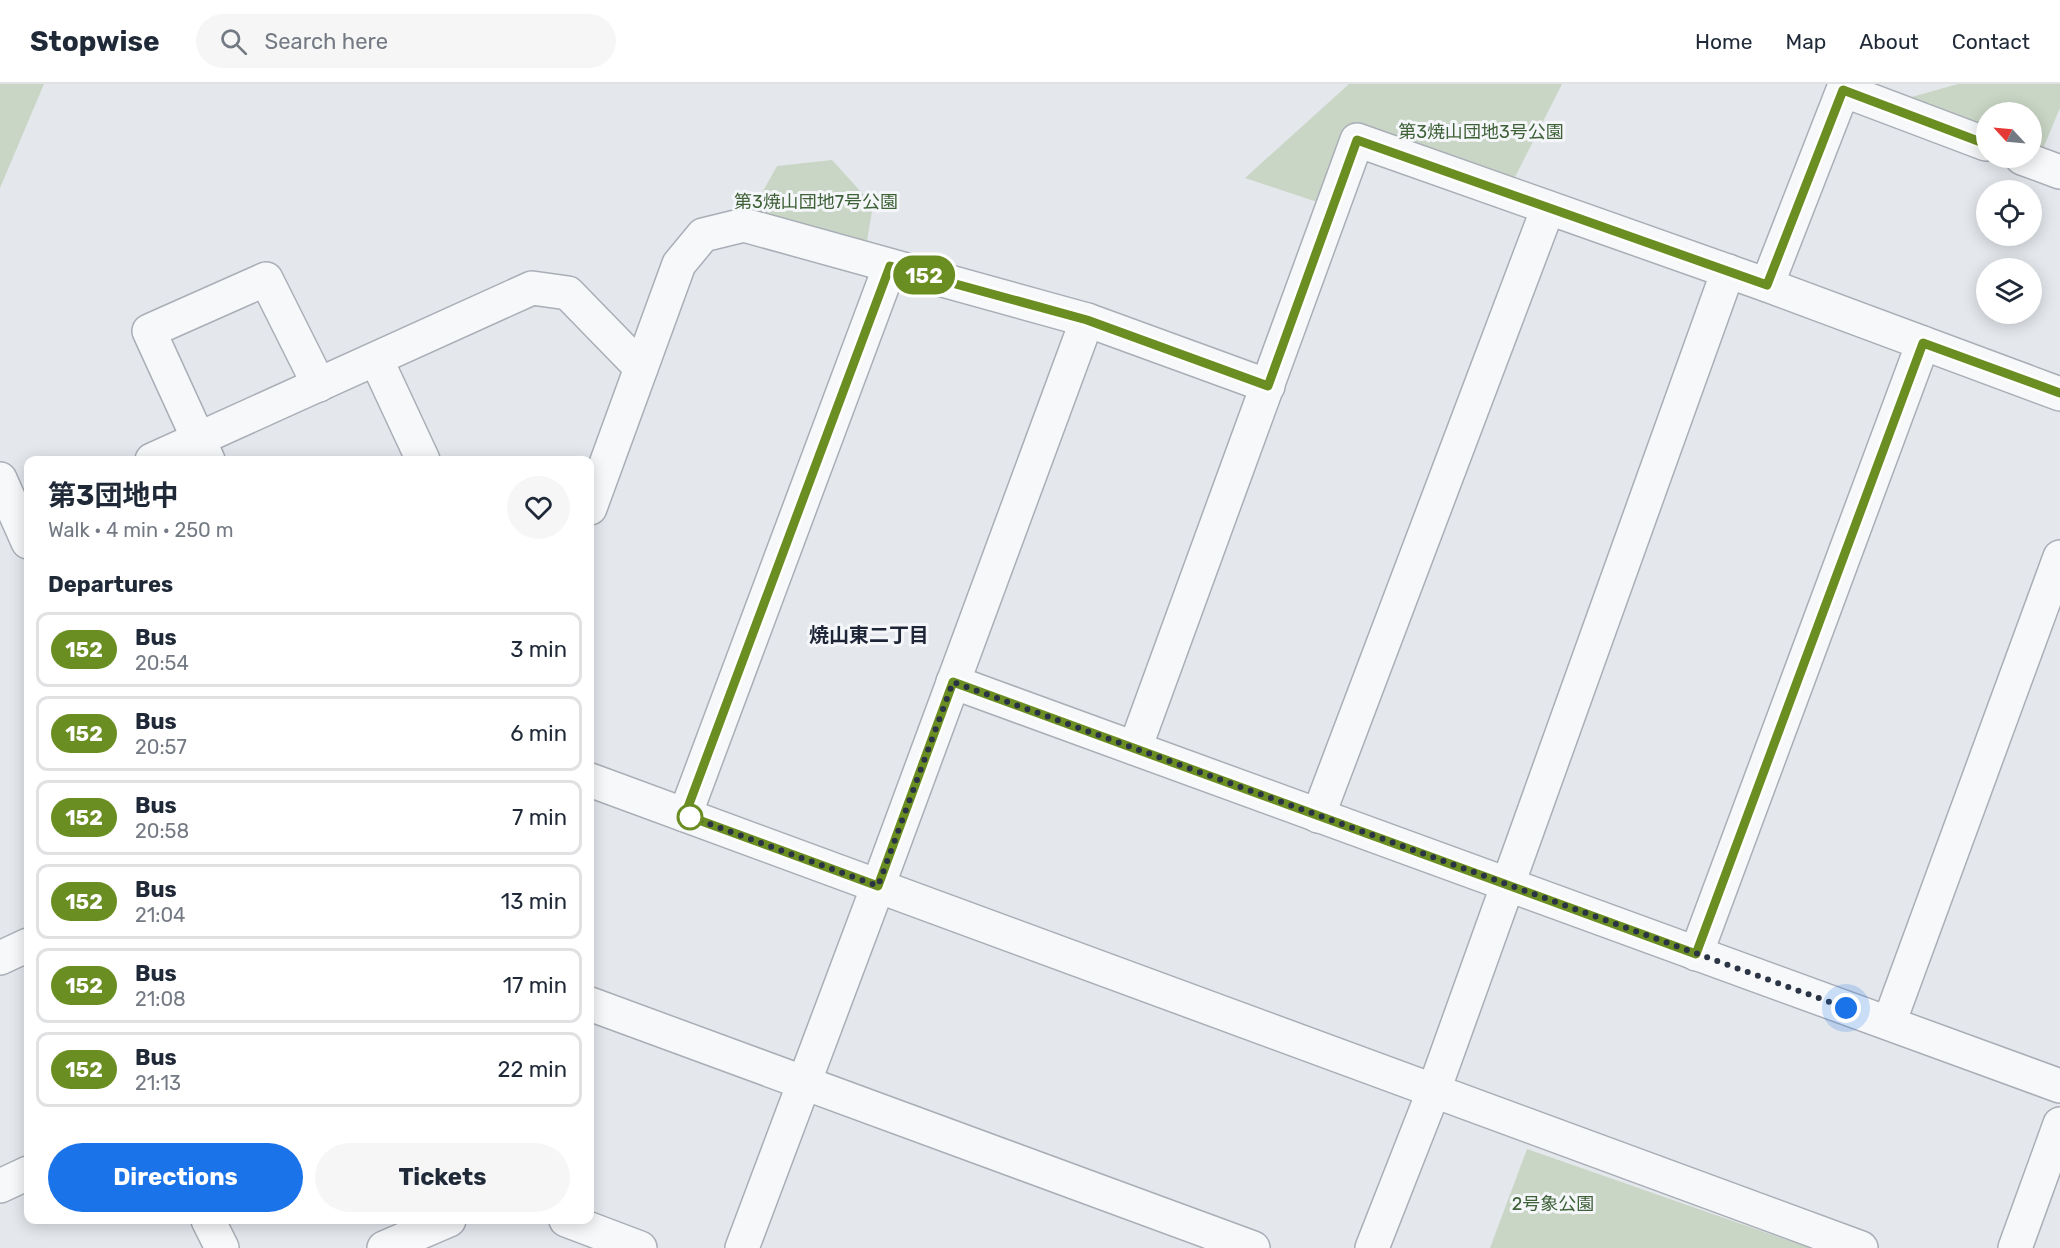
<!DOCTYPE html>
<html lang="en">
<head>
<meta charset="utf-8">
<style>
  body { margin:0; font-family:Rubik,"Noto Sans JP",sans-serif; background:#f6f6f7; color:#1f2937; height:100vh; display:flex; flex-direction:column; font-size:22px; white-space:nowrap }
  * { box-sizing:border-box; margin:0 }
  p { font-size:20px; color:#747a83 }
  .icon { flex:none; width:33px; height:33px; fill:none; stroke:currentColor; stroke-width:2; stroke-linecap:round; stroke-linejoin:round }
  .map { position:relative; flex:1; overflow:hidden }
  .details { position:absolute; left:24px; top:372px; width:570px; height:768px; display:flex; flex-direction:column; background:#fff; border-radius:12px; box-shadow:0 3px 15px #0003 }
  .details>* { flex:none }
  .badge { padding:0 12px; border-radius:20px; font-size:21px; line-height:39px }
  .needle { width:39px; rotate:296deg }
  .tools { position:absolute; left:1976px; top:18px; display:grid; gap:12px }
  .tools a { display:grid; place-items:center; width:66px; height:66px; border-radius:50%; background:#fff; box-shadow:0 3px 15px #0003; font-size:30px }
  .you { position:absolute; width:30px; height:30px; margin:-15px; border:4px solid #fff; border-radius:50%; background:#1a73e8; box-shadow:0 0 0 9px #1a73e833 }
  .map>.badge { position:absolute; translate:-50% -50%; box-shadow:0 0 0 3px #fff }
  h2 { padding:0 24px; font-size:22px; line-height:54px }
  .round { display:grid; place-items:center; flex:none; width:63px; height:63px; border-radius:32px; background:#f6f6f7 }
  .headline { display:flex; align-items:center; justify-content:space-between; height:102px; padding:0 24px }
  h1 { font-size:28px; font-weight:700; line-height:45px }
  .button { display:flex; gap:12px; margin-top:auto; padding:12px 24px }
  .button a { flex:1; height:69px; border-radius:36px; background:#1a73e8; color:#fff; font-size:24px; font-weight:700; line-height:69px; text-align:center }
  .button a+a { background:#f6f6f7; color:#1f2937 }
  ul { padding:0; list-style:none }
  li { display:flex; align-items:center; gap:18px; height:75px; margin:0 12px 9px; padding:0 12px; border:3px solid #e0e1e3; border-radius:12px }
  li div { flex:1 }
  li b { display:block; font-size:22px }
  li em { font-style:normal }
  li .badge { min-width:66px; font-weight:700; text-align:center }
  header { display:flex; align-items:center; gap:36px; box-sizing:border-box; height:84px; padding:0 30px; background:#fff; border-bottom:2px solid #e0e1e3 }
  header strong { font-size:28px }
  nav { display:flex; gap:33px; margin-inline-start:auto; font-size:21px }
  .search { width:420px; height:54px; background:#f6f6f7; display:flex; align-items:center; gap:15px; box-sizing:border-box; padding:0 21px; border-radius:33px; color:#747a83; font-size:22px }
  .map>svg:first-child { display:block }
  .green { fill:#c9d6c5 }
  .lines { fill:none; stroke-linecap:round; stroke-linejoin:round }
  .minor-casing { stroke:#a9aeb7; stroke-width:36 }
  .tertiary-casing { stroke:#a9aeb7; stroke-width:36 }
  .minor { stroke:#f7f8fa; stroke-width:33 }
  .tertiary { stroke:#f7f8fa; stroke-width:33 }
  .line-casing { stroke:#fff; stroke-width:14 }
  .line { stroke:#6b8e23; stroke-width:9 }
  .walk { stroke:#2b3445; stroke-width:6; stroke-dasharray:0 10.8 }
  .stop-dot { fill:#fff; stroke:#6b8e23; stroke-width:3 }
  .labels { text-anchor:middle; stroke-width:6; stroke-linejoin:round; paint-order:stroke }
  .park-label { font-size:18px; fill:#3f6138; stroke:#f4f6f9 }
  .neighbourhood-label { font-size:20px; font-weight:bold; fill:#1d2536; stroke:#f4f6f9 }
</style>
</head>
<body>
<header>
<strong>Stopwise</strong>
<div class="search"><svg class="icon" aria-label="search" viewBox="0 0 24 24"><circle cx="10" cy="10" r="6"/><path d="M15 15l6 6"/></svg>Search here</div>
<nav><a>Home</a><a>Map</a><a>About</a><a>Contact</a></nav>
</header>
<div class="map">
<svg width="2060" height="1164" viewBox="0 0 2060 1164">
  <rect width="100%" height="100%" fill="#e4e7ec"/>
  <!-- green -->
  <g class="green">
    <path d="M0 0H44L0 104Z"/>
    <path d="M1349 0H1562L1507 109 1357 56 1332 123 1245 94Z"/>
    <path d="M1958 0H2060V24L2037 79 2031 74V28H1986V60L1883 21Z"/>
    <path d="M832 76 873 121 864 175 744 141 777 82Z"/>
    <path d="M1527 1065 1810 1164H1490Z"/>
  </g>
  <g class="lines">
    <defs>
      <g id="minor">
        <path d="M2022 74 2060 88"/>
        <path d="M1767 201 1843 6 1986 60"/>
        <path d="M376 275 423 376"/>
        <path d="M152 376 532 204 568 209 641 284"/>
        <path d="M208 376 149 247 266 195 319 301"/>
        <path d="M0 395 28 458"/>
        <path d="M590 424 679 180 703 151 744 141 1087 236 1268 302"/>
        <path d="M953 598 2060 1002"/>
        <path d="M1135 664 1357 56 1767 201 2060 310"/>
        <path d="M685 731 890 182"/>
        <path d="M1318 732 1548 124"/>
        <path d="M1696 870 1923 259"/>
        <path d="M590 920 1253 1164"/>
        <path d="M1889 939 2060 473"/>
        <path d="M0 1102 28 1089"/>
        <path d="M208 1136 222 1164"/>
        <path d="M566 1136 640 1164"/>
        <path d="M384 1164 449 1136"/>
        <path d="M742 1164 878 802 1087 236"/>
        <path d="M1372 1164 1434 1006 1728 187"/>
        <path d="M2015 1164 2060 1040"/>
      </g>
      <g id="tertiary">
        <path d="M590 696 1861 1164"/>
        <path d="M0 874 28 861"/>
      </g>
    </defs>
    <!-- minor casing -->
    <use href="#minor" class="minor-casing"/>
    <!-- tertiary casing -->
    <use href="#tertiary" class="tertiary-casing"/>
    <!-- minor -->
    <use href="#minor" class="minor"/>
    <!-- tertiary -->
    <use href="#tertiary" class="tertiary"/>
  </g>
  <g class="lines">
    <defs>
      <path id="line" d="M1986 60 1843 6 1767 201 1357 56 1268 302 1087 236 890 182 685 731 878 802 953 598 1696 870 1923 259 2060 309"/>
    </defs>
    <!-- line casing -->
    <use href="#line" class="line-casing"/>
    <!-- line -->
    <use href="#line" class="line"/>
    <!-- walk -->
    <path class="walk" d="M690 733 685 731 878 802 953 598 1846 924"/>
  </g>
  <!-- markers -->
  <circle class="stop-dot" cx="690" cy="733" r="12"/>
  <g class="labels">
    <!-- park labels -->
    <g class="park-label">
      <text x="1481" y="54">第3焼山団地3号公園</text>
      <text x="816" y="124">第3焼山団地7号公園</text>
      <text x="1553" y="1126">2号象公園</text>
    </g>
    <!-- neighbourhood labels -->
    <g class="neighbourhood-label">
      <text x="869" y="558">焼山東二丁目</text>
    </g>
  </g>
</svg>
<div class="tools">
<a><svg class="needle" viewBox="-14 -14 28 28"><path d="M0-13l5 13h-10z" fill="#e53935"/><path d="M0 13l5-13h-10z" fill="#747a83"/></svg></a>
<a><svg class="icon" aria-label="locate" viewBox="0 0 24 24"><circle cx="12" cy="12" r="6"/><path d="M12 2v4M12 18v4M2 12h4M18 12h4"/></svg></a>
<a><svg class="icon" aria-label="layers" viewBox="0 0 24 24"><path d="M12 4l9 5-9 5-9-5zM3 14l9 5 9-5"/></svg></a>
</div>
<div class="you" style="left:1846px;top:924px"></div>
<b class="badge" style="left:924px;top:191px;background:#6b8e23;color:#fff">152</b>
<section class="details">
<div class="headline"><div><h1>第3団地中</h1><p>Walk · 4 min · 250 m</p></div><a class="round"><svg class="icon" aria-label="heart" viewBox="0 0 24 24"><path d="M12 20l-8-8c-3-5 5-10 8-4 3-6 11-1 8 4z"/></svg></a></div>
<h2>Departures</h2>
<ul>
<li><span class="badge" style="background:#6b8e23;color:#fff">152</span><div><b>Bus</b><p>20:54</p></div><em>3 min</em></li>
<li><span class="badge" style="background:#6b8e23;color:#fff">152</span><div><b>Bus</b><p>20:57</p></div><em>6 min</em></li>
<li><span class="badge" style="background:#6b8e23;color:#fff">152</span><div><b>Bus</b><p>20:58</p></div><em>7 min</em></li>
<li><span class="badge" style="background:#6b8e23;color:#fff">152</span><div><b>Bus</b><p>21:04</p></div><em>13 min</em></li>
<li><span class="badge" style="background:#6b8e23;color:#fff">152</span><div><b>Bus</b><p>21:08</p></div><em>17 min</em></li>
<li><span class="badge" style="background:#6b8e23;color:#fff">152</span><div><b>Bus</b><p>21:13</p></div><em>22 min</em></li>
</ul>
<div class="button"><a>Directions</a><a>Tickets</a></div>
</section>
</div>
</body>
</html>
